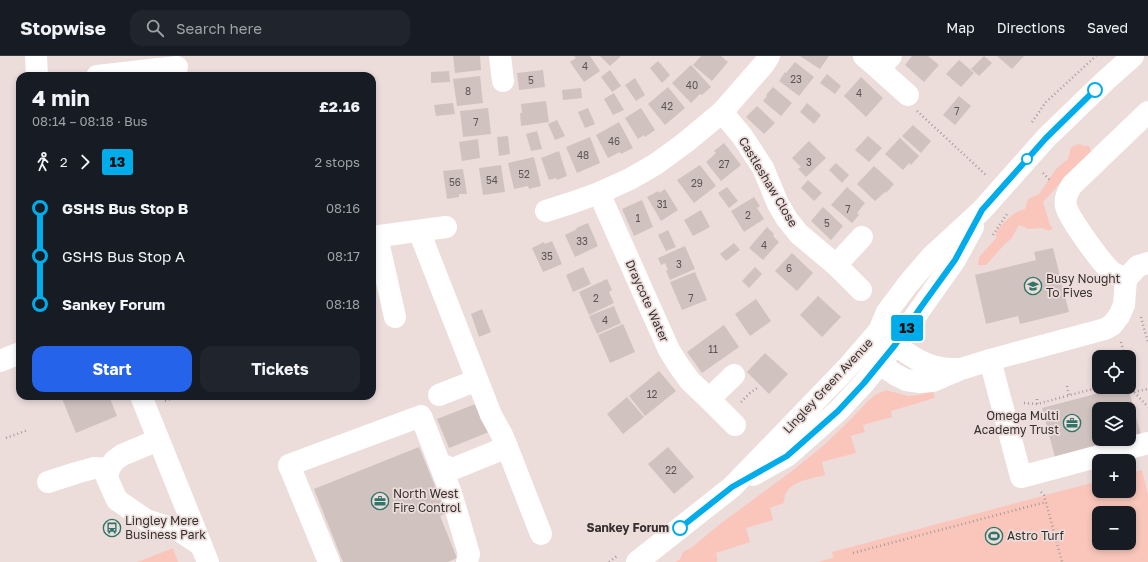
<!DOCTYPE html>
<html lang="en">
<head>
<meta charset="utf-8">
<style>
  body { margin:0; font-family:"Golos Text",sans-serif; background:#20242c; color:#f1f3f6; height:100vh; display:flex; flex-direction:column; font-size:15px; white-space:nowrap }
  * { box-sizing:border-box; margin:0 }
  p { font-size:13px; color:#9ea1a6 }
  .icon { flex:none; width:22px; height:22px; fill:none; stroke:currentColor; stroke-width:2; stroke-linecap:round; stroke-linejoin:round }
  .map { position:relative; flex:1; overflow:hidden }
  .panel { position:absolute; left:16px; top:16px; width:360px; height:328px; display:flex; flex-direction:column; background:#171b24; border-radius:12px; box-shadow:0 2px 6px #0003 }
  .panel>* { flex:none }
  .badge { padding:0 8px; border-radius:3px; font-size:14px; line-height:26px }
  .controls { position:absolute; left:1092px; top:294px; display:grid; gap:8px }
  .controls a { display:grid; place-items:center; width:44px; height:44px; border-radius:8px; background:#171b24; box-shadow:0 2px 6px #0003; font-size:20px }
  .map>.badge { position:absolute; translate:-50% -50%; box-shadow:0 0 0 2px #fff }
  .legs { display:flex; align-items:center; gap:6px; height:44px; padding:0 16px; font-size:13px }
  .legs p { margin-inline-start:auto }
  .overview { display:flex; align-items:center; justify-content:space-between; height:68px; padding:0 16px }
  h1 { font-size:22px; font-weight:700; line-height:30px }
  .cta { display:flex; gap:8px; margin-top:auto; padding:8px 16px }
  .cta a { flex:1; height:46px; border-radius:12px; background:#2563eb; color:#fff; font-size:16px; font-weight:700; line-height:46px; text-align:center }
  .cta a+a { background:#20242c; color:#f1f3f6 }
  ul { padding:0 16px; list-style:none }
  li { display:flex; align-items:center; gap:14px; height:48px; font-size:15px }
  li i { display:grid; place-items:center; width:6px; height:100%; margin:0 5px; background:currentColor }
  li i::after { content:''; width:10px; height:10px; margin:-5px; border:3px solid; border-radius:50%; background:#171b24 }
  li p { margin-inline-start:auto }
  li:first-child i { background:linear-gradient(#0000 50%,currentColor 0) }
  li:last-child i { background:linear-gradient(currentColor 50%,#0000 0) }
  header { display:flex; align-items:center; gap:24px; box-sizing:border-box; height:56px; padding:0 20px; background:#171b24; border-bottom:1px solid #363941 }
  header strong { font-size:19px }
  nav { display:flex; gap:22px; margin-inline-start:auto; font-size:14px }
  .search { width:280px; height:36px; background:#20242c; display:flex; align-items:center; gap:10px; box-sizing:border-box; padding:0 14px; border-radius:12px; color:#9ea1a6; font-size:15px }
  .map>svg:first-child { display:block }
  .green { fill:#fac6bb; fill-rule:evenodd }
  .building { fill:#d0c2bf }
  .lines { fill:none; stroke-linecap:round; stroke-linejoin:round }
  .path { stroke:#a69b9a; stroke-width:2.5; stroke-dasharray:1 3; stroke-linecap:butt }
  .minor { stroke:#fff; stroke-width:22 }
  .major { stroke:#fff; stroke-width:22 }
  .line-1-casing { stroke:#fff; stroke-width:9 }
  .line-1 { stroke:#00ace9; stroke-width:6 }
  .stop-1-dot { fill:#fff; stroke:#00ace9; stroke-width:2 }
  .labels { text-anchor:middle; stroke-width:3.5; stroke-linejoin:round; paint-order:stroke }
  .number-label { font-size:10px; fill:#5c5554 }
  .street-label { font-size:12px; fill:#363130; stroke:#ecdddb }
  .poi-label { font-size:12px; fill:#363130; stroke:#ecdddb; text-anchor:start }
  .stop-label { font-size:12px; font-weight:bold; fill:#363130; stroke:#ecdddb; text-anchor:end }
</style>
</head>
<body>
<header>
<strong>Stopwise</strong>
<div class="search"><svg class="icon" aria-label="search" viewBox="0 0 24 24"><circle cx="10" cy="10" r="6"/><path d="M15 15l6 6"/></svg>Search here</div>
<nav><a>Map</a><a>Directions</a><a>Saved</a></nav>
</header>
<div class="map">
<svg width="1148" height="506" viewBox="0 0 1148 506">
  <rect width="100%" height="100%" fill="#ecdddb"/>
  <!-- green -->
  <g class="green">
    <path d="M1079 88 1084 90H1089L1091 95 1089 104 1062 125 1043 146 1050 169 1053 172 1049 175 1042 172 1029 173 1019 169 1011 183 1005 188 986 209H978L979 201 996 182V176C1004 166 1012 156 1025 153L1028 143 1039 138 1056 113 1068 103 1071 91Z"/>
    <path d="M886 334 908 340 919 339 933 335 935 342 891 355 892 361 863 369 865 376 851 380 856 397 822 406 825 419C808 424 784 425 784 447L770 452 773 464 746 472 750 486 716 497 718 505 716 506H675L680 503 683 496 691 492 720 468 792 415 824 389 851 363 868 345 875 339Z"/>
    <path d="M1142 414 1148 438V506H817L833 502 832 496 1099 425V435H1129V417ZM1099 457H1129V487H1099Z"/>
    <path d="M173 492 178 506H137Z"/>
  </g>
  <!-- building -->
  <g class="building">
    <path d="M453 0H480L481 14 455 17Z"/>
    <path d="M574 0H590L600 15 584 26 570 6 576 2Z"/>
    <path d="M600 0H621L610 10Z"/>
    <path d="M701 0H721L728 6 712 25 693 9Z"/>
    <path d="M800 0H829L820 13Z"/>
    <path d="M912 0H928L939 9 924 26 905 9Z"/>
    <path d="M984 0 992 7 979 20 971 13Z"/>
    <path d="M997 0H1024L1012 13Z"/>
    <path d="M959 4 974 17 961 31 946 18Z"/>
    <path d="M658 5 670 19 662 27 650 12Z"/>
    <path d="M795 6 814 21 799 40 779 25 785 16 786 17Z"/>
    <path d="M691 9 711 31 702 39 700 38 691 47 672 27Z"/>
    <path d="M543 14 545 31 519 34 517 17Z"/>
    <path d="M610 14 621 30 612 36 601 21Z"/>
    <path d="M449 15 450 26 431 27V16Z"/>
    <path d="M827 18 841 30 835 38 820 27Z"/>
    <path d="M480 20 483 47 457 50 453 23Z"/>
    <path d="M861 21 883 42 866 61 844 40Z"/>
    <path d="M635 22 645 39 636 45 625 29Z"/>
    <path d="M668 31 685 52 665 69 648 48Z"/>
    <path d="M773 31 792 47 781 60 763 45 767 40 766 39Z"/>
    <path d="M581 32 582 42 563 44 562 34Z"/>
    <path d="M614 37 624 54 613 59 604 43Z"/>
    <path d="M959 40 971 50 955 69 943 59Z"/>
    <path d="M546 45 549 66 521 70 520 57H522L521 48Z"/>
    <path d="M453 47 455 58 436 60 434 49Z"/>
    <path d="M807 47 821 59 814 68 800 56Z"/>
    <path d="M757 50 775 67 764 78 746 61Z"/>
    <path d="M488 52 491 78 463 81 460 55Z"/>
    <path d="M588 52 595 68 585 72 578 56Z"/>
    <path d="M641 52 655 74 645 81 644 79 638 83 625 62Z"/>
    <path d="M557 64 565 80 555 84 548 68Z"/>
    <path d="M619 66 633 92 621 98 620 96 608 102 596 79Z"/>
    <path d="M913 69 931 85 921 97 902 80Z"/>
    <path d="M537 75 542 93 531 95 526 78Z"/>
    <path d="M508 80 510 98 499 100 497 81Z"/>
    <path d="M868 80 882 92 869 106 855 94Z"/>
    <path d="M590 81 600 107 577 117 566 91Z"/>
    <path d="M900 82 919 100 911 109 909 107 903 114 885 98Z"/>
    <path d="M478 83 480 102 462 105 459 86Z"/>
    <path d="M809 85 826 102 806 121 798 113 801 111 792 102Z"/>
    <path d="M724 87 741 109 721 125 706 106 716 97 714 95Z"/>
    <path d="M559 95 567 120 557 124 556 122 549 124 541 102Z"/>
    <path d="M534 101 541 130 529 133 528 130 514 133 508 107Z"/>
    <path d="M836 107 849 119 842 127 829 114Z"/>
    <path d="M501 109 505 136 483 139 479 112Z"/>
    <path d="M700 109 716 130 694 147 677 124Z"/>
    <path d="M874 110 894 128 886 137 885 136 875 145 857 128Z"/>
    <path d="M463 113 467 138H459V141L447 143 443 115Z"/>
    <path d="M808 124 822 137 814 145 801 132Z"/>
    <path d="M727 131 738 145 729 152 718 137Z"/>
    <path d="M847 131 865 147 857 157 859 159 852 167 831 149Z"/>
    <path d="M665 133 678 154 661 165 647 141 658 135 659 137Z"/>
    <path d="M754 141 760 150 757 152 764 163 744 176 731 155Z"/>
    <path d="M642 144 653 171 634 180 622 153Z"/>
    <path d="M823 151 843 170 831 184 811 165Z"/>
    <path d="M701 154 710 171 693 180 684 164Z"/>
    <path d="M588 167 598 190 575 201 565 179 577 173 576 172Z"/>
    <path d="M767 171 774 178 773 180 779 186 763 204 749 192Z"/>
    <path d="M668 174 676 191 666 195 658 179Z"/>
    <path d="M552 185 562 208 543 216 532 192 544 186 545 188Z"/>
    <path d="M734 187 740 194 726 205 720 198Z"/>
    <path d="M685 190 695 213 670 224 666 215 668 214 665 207 661 209 658 202Z"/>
    <path d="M1053 192 1069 256 1020 268 1018 260 986 268 975 219 1036 204 1034 196Z"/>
    <path d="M792 197 813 217 797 235 775 215Z"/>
    <path d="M583 211 591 228 573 236 566 219Z"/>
    <path d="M755 211 762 218 749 232 742 225Z"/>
    <path d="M695 216 707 244 682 254 670 226Z"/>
    <path d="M607 223 612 234 609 236 614 247 589 259 579 236Z"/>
    <path d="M818 240 841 261 822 281 800 259Z"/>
    <path d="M756 243 771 265 750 280 735 258Z"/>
    <path d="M614 250 621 267 597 278 589 260Z"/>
    <path d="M482 253 491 276 479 281 471 258Z"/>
    <path d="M623 268 635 296 610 307 598 279Z"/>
    <path d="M724 269 739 291 702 317 687 296Z"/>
    <path d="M765 297 788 318 769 338 747 316Z"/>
    <path d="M659 315 676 335 645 360 629 340Z"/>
    <path d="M1122 331H1128L1141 379 1129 382V353H1099V383H1122L1055 401 1042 352Z"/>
    <path d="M61 340H109L117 360 76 377Z"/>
    <path d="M627 341 644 361 623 378 607 358Z"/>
    <path d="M478 347 489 376 449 392 437 363Z"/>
    <path d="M419 391 446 457 440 460 457 502 448 506H343L314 433Z"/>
    <path d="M668 391 694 421 674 438 648 408Z"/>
  </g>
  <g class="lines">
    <!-- path -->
    <g class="path">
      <path d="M917 55 986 119"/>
      <path d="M1032 66 1046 46 1096 0"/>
      <path d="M1043 117 1051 125"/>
      <path d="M993 179 1007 158"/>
      <path d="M1141 261 1148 287"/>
      <path d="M1121 286 1125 301"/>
      <path d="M1129 317 1134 336 1148 351"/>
      <path d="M1067 330 1069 339"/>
      <path d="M1134 336 1148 333"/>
      <path d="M165 345 179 340"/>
      <path d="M741 346 750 337 757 332"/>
      <path d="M1024 347 1037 348 1100 331"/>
      <path d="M1037 348V340"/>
      <path d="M6 382 28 374"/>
      <path d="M1041 436 1044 439 1062 506"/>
      <path d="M853 497 1046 446"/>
      <path d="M609 506 617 500"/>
    </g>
    <!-- minor -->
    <g class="minor">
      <path d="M36 0 37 20"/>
      <path d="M500 0 503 25"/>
      <path d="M864 0 879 13 891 0"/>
      <path d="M879 13 908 39"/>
      <path d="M97 20 177 11"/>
      <path d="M722 56 742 80 763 112 778 148 787 163 799 178 836 209 861 234"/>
      <path d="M599 137 669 294 679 310 690 325 709 343"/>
      <path d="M546 155 574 146 599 137 630 123 656 108 686 86 722 56 764 8 769 0"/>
      <path d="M419 175 491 359 502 379 507 391 453 413 440 408"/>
      <path d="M372 181 446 171"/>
      <path d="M377 181 395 261"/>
      <path d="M836 209 862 181"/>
      <path d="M1126 223C1121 220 1116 219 1112 216 1102 208 1068 161 1066 150 1064 142 1068 135 1072 129L1148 56"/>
      <path d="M881 277C897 291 920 309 941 312 947 313 954 313 960 313"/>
      <path d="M864 297 896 319 906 324 920 326 933 325 961 313 990 304 1105 273 1112 269 1119 260 1124 249 1126 223 1138 210 1148 207"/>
      <path d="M990 304 1021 421 1148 387"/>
      <path d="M0 305 20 297"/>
      <path d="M734 319 709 343 735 369"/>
      <path d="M439 339 477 324"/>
      <path d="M141 340 208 506"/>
      <path d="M158 384 122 399 114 405 109 413 107 422 117 444 146 464 180 475 201 489"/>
      <path d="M507 391 541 478"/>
      <path d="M48 426 76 417 94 412 109 413"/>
      <path d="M329 506 289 409 421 360 451 437 469 498 467 506"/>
    </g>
    <!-- major -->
    <g class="major">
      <path d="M753 419 787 400 838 355 864 327 895 289 955 204 973 171"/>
      <path d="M637 506 732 431 847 312 879 275 887 256 908 228 932 200 982 154 1046 82 1105 25 1133 0"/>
    </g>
  </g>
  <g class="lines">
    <defs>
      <path id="line-1" d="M680 472 732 431 787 400 838 355 864 327 895 289 921 251 955 204 982 154 1046 82 1095 34"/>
    </defs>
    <!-- line-1 casing -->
    <use href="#line-1" class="line-1-casing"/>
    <!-- line-1 -->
    <use href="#line-1" class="line-1"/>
  </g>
  <!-- icons -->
  <defs>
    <symbol id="school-ring" viewBox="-11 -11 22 22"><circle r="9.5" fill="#ecdddb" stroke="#2e7468" stroke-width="1.5"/><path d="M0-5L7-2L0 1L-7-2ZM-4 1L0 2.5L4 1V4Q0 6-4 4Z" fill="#2e7468"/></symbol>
    <symbol id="office-ring" viewBox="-11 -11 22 22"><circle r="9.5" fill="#ecdddb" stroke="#2e7468" stroke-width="1.5"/><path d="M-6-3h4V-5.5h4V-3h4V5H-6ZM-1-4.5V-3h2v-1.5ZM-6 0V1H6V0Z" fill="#2e7468"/></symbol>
    <symbol id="bus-ring" viewBox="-11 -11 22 22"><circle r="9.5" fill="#ecdddb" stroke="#2e7468" stroke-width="1.5"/><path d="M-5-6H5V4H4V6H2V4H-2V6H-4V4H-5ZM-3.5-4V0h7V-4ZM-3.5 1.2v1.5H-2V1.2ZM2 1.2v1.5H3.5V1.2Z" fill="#2e7468"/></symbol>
    <symbol id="stadium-ring" viewBox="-11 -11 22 22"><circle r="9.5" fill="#ecdddb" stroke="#2e7468" stroke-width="1.5"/><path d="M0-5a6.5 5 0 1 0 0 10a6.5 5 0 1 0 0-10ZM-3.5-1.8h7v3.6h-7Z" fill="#2e7468"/></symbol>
  </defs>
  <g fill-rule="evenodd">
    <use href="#school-ring" x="1023" y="220" width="20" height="20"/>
    <use href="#office-ring" x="1062" y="357" width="20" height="20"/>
    <use href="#office-ring" x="370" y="435" width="20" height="20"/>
    <use href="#bus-ring" x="102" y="462" width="20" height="20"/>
    <use href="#stadium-ring" x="984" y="470" width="20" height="20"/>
  </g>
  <!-- markers -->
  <g class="stop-1-dot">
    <circle cx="1095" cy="34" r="7"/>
    <circle cx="1027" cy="103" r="5"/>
    <circle cx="680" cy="472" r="7"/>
  </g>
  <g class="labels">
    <!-- number labels -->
    <g class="number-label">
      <text x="585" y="14">4</text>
      <text x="796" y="27">23</text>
      <text x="531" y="28">5</text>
      <text x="692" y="33">40</text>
      <text x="468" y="39">8</text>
      <text x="859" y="41">4</text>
      <text x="667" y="54">42</text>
      <text x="957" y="59">7</text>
      <text x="476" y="70">7</text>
      <text x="614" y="89">46</text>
      <text x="583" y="103">48</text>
      <text x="809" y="110">3</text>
      <text x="724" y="112">27</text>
      <text x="524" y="122">52</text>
      <text x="492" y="128">54</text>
      <text x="455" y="130">56</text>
      <text x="697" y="131">29</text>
      <text x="662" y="152">31</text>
      <text x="848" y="157">7</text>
      <text x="748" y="163">2</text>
      <text x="638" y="166">1</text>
      <text x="827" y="171">5</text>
      <text x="582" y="189">33</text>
      <text x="764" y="193">4</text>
      <text x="547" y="204">35</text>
      <text x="679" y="212">3</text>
      <text x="789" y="216">6</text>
      <text x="596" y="246">2</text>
      <text x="691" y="246">7</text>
      <text x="605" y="268">4</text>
      <text x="713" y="297">11</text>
      <text x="652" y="342">12</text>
      <text x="671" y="418">22</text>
    </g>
    <!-- street labels -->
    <g class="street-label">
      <text transform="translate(768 126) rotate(59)" y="4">Castleshaw Close</text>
      <text transform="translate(647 245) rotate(66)" y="4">Draycote Water</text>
      <text transform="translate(828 330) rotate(-47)" y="4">Lingley Green Avenue</text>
    </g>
    <!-- poi labels -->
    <g class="poi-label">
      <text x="1046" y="227">Busy Nought<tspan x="1046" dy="14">To Fives</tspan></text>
      <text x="1059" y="364" text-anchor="end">Omega Multi<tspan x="1059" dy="14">Academy Trust</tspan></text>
      <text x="393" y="442">North West<tspan x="393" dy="14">Fire Control</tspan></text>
      <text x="125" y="469">Lingley Mere<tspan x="125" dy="14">Business Park</tspan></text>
      <text x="1007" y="484">Astro Turf</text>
    </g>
    <!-- stop labels -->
    <g class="stop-label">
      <text x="669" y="476">Sankey Forum</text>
    </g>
  </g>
</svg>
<div class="controls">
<a><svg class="icon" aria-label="locate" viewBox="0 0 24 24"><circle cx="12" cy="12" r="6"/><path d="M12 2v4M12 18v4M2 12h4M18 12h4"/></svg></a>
<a><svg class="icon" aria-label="layers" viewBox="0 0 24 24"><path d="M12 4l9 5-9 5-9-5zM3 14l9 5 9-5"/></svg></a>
<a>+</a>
<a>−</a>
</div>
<b class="badge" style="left:907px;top:272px;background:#00ace9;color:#111">13</b>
<section class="panel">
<div class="overview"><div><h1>4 min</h1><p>08:14 – 08:18 · Bus</p></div><b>£2.16</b></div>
<div class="legs"><svg class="icon" aria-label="walk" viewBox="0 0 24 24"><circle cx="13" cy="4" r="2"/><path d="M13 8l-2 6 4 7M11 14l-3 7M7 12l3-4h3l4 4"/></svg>2<svg class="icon" aria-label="forward" viewBox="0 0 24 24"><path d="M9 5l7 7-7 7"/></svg><b class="badge" style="background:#00ace9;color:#111">13</b><p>2 stops</p></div>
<ul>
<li><i style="color:#00ace9"></i><b>GSHS Bus Stop B</b><p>08:16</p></li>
<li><i style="color:#00ace9"></i><span>GSHS Bus Stop A</span><p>08:17</p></li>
<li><i style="color:#00ace9"></i><b>Sankey Forum</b><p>08:18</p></li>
</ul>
<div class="cta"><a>Start</a><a>Tickets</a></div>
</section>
</div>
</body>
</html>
